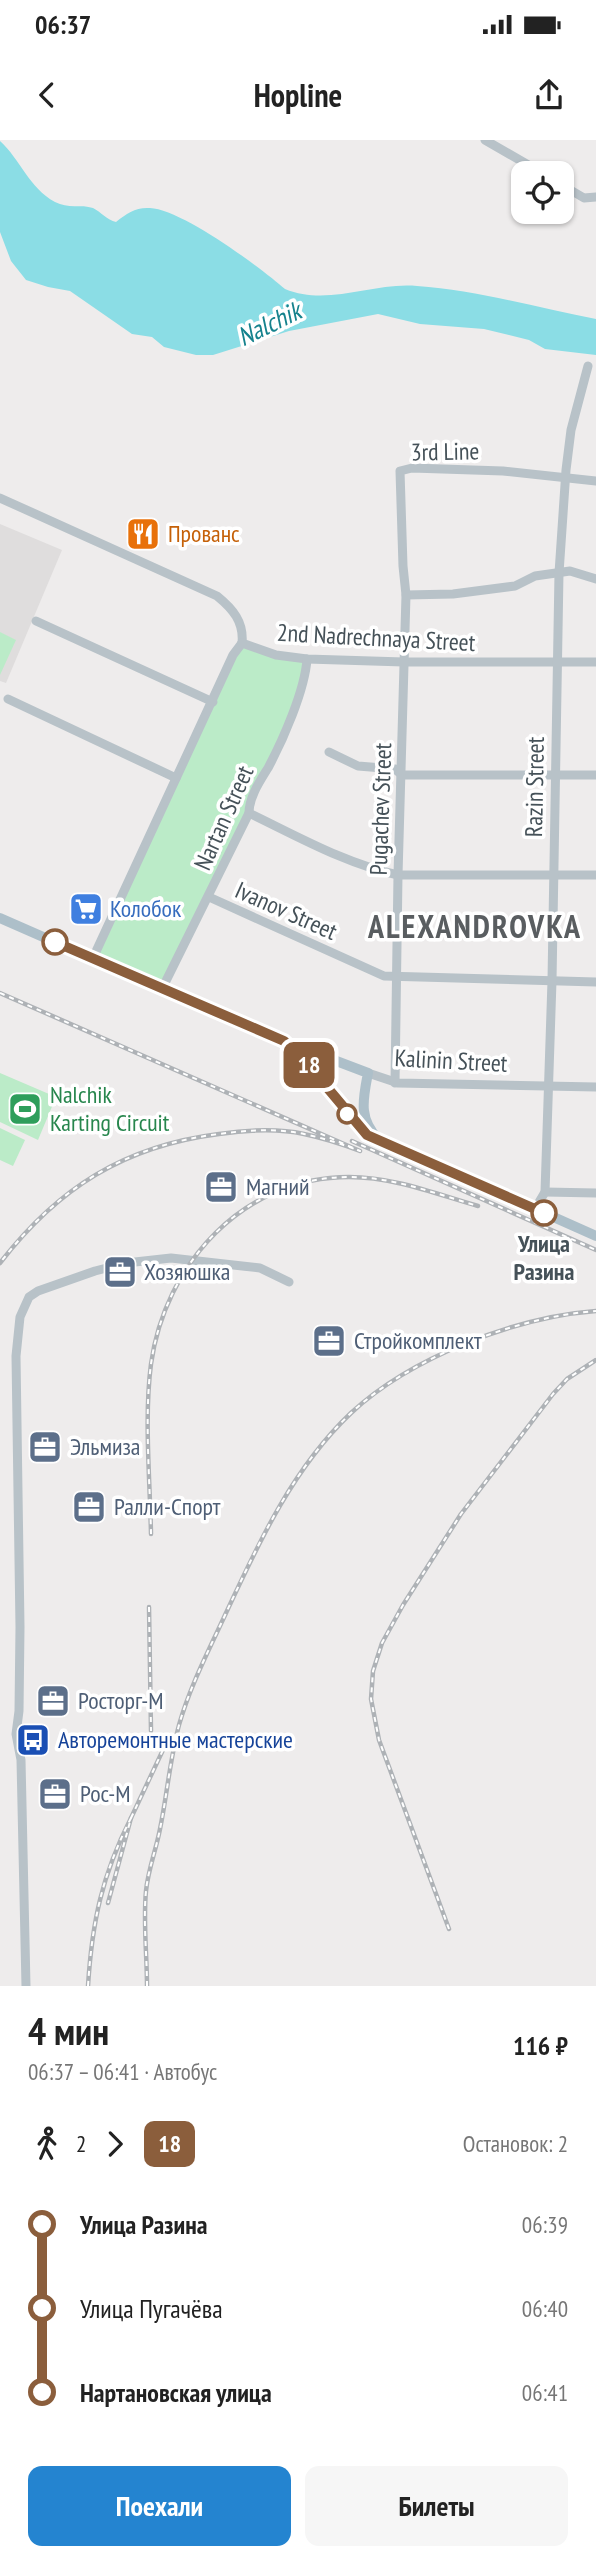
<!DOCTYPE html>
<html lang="ru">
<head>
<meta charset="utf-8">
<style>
  body { margin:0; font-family:"PT Sans Narrow",sans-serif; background:#f6f6f6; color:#222; height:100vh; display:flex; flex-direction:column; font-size:26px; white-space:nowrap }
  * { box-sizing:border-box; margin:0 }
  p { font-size:23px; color:#767676 }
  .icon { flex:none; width:38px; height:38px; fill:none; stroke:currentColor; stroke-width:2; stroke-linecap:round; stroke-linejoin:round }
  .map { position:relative; height:1846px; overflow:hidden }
  .details { display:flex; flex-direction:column; background:#fff; flex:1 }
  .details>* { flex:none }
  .badge { padding:0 14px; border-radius:10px; font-size:24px; line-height:46px }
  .fabs { position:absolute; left:511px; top:21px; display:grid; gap:14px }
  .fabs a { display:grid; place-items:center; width:63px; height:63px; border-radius:14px; background:#fff; box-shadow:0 2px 5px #0004; font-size:35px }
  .map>.badge { position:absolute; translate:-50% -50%; box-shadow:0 0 0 4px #fff }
  .legs { display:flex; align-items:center; gap:10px; height:77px; padding:0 28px; font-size:23px }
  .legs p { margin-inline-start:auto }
  .headline { display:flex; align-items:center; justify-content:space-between; height:119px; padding:0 28px }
  h1 { font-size:38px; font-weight:600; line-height:52px }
  .cta { display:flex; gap:14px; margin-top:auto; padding:14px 28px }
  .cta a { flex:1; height:80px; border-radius:14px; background:#2484d0; color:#fff; font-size:28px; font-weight:600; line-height:80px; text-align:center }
  .cta a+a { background:#f6f6f6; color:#222 }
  ul { padding:0 28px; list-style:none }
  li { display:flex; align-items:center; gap:24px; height:84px; font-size:26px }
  li i { display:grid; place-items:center; width:10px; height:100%; margin:0 9px; background:currentColor }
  li i::after { content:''; width:18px; height:18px; margin:-9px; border:5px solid; border-radius:50%; background:#fff }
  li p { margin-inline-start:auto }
  li:first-child i { background:linear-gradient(#0000 50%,currentColor 0) }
  li:last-child i { background:linear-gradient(currentColor 50%,#0000 0) }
  .status { display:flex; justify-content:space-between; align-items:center; height:49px; padding:0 35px; background:#fff; direction:ltr }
  .status svg { height:19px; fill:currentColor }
  header { display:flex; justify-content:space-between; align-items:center; height:91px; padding:0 28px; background:#fff; font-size:32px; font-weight:600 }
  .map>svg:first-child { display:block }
  .education { fill:#dfdddd }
  .green { fill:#bbebc8 }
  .water { fill:#8bdde5 }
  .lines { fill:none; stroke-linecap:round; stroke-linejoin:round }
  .minor { stroke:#b8c2c8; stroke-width:9 }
  .major { stroke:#adbfc9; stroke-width:10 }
  .rail-casing { stroke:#aeb2b6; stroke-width:4.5 }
  .rail { stroke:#fff; stroke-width:2; stroke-dasharray:5; stroke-linecap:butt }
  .line-1-casing { stroke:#fff; stroke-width:16 }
  .line-1 { stroke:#8b5e3c; stroke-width:10 }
  .stop-1-dot { fill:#fff; stroke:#8b5e3c; stroke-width:3.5 }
  .labels { text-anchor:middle; stroke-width:7; stroke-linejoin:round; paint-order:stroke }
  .street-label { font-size:24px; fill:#455158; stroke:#fff }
  .food-label { font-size:24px; fill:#c56008; stroke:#fff; text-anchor:start }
  .shop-label { font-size:24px; fill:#366cbe; stroke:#fff; text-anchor:start }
  .leisure-label { font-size:24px; fill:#27864d; stroke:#fff; text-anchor:start }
  .service-label { font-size:24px; fill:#4e5e75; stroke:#fff; text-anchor:start }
  .stop-label { font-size:24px; font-weight:bold; fill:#455158; stroke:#fff }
  .transit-label { font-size:24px; fill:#164399; stroke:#fff; text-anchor:start }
  .water-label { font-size:26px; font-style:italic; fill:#15828d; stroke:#fff }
  .district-label { font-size:32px; font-weight:bold; letter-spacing:2px; fill:#595d60; stroke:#fff }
</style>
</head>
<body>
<div class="status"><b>06:37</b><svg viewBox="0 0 49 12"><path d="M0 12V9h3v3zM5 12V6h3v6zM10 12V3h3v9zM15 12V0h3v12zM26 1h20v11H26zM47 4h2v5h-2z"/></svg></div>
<header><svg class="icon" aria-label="back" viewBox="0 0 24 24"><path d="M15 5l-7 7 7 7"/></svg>Hopline<svg class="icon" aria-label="share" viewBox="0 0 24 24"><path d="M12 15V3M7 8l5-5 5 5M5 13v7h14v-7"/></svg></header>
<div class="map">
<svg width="596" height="1846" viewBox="0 0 596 1846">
  <rect width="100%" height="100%" fill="#eeecec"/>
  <!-- education -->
  <path class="education" d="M0 384 62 410 6 543 0 541Z"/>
  <!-- green -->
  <g class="green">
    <path d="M0 492 16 500 0 535Z"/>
    <path d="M242 503 307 519 306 539 269 625 162 849 93 818Z"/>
    <path d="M0 933 56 957 38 1000 0 982Z"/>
    <path d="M0 988 25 1000 13 1026 0 1020Z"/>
  </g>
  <!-- water -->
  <path class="water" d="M0 1C20 19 29 48 55 62 68 69 81 64 93 68 101 72 107 80 116 82 127 73 136 67 150 68 181 69 260 127 285 149 328 167 373 142 417 146 477 150 537 168 596 179V215L545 209 529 200 484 189 420 184 378 174 289 191 213 215H196L164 207 152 197 132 194 70 151 48 147 26 140 11 121 0 92Z"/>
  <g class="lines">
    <!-- minor -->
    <g class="minor">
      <path d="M485 0 542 33"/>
      <path d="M562 45 584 58 596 57"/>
      <path d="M0 358 217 456C233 469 244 482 242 503"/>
      <path d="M406 455 453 454 515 446 535 436 570 431 596 439"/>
      <path d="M36 481 213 562"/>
      <path d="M242 503 276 515 307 519 404 522H596"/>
      <path d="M8 559 176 638"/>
      <path d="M329 612 358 626 395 629 402 635H596"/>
      <path d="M249 673C297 696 346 724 398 735H596"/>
      <path d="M209 757 384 836 596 842"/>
      <path d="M93 818 233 515 242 503"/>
      <path d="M162 849 249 673C249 657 260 641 268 628 283 600 305 550 307 519"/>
      <path d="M368 933 398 943 596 947"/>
      <path d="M395 943 398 735 406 455 403 426 400 331 412 328 503 331 596 341"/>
      <path d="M545 1052 596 1053"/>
      <path d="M535 1069 545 1052 552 841 559 433 566 330 571 290 588 226"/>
      <path d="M26 1846 21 1620 16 1594 19 1571 20 1487 16 1216 20 1177 29 1157 38 1151 95 1131 126 1123 171 1118 260 1128 289 1142"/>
    </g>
    <!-- major -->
    <g class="major">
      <path d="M0 778 260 892 368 933C363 959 358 979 379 1000"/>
      <path d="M289 905 367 994 596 1096"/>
    </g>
    <defs>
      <g id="rail">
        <path d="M0 853 360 1011C342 1004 323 998 304 994 276 988 247 990 219 994 124 1006 58 1048 0 1123"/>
        <path d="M352 1001 596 1110"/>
        <path d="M151 1394C150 1340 144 1277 151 1224 165 1124 243 1037 349 1037 394 1037 436 1054 478 1066"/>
        <path d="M149 1467 151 1591"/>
        <path d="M131 1678 170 1595"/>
        <path d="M449 1789 379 1600 371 1559 373 1531 382 1503 403 1465 461 1374 553 1254 567 1239 596 1220"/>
        <path d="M88 1846C92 1782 102 1735 131 1678L108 1763"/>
        <path d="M147 1846C147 1815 143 1782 146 1751 148 1730 156 1710 160 1689 167 1655 170 1619 179 1585 190 1546 209 1510 226 1473 259 1402 293 1328 351 1273 411 1217 516 1177 596 1171"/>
      </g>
    </defs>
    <!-- rail casing -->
    <use href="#rail" class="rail-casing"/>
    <!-- rail -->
    <use href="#rail" class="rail"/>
  </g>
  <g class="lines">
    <defs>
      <path id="line-1" d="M55 802 284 901 315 933 367 995 544 1073"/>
    </defs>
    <!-- line-1 casing -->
    <use href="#line-1" class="line-1-casing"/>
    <!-- line-1 -->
    <use href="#line-1" class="line-1"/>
  </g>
  <!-- icons -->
  <defs>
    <symbol id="restaurant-square" viewBox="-11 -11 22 22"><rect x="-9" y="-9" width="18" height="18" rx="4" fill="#e8710a" stroke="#fff"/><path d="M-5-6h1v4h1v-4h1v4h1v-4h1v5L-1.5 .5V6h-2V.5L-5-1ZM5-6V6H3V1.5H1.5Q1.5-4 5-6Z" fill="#fff"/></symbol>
    <symbol id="supermarket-square" viewBox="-11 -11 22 22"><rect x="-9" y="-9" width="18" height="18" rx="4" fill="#3f7fe0" stroke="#fff"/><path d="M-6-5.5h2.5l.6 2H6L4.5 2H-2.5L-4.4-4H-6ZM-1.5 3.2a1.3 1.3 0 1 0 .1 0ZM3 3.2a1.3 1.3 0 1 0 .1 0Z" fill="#fff"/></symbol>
    <symbol id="stadium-square" viewBox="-11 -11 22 22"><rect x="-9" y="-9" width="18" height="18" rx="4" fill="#2e9e5b" stroke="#fff"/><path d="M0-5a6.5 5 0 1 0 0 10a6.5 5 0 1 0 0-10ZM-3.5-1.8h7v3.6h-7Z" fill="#fff"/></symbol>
    <symbol id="office-square" viewBox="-11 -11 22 22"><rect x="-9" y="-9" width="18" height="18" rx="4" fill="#5c6f8a" stroke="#fff"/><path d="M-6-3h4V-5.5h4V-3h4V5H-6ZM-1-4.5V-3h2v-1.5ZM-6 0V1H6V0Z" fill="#fff"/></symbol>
    <symbol id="bus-square" viewBox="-11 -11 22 22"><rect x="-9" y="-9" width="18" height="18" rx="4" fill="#1a4fb4" stroke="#fff"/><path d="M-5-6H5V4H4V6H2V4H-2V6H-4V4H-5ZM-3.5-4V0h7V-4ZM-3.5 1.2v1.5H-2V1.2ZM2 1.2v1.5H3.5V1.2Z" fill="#fff"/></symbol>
  </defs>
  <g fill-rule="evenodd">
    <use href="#restaurant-square" x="124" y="375" width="38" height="38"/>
    <use href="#supermarket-square" x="67" y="750" width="38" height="38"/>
    <use href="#stadium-square" x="6" y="950" width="38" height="38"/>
    <use href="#office-square" x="202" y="1028" width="38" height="38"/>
    <use href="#office-square" x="101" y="1113" width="38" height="38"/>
    <use href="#office-square" x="310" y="1182" width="38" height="38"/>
    <use href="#office-square" x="26" y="1288" width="38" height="38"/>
    <use href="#office-square" x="70" y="1348" width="38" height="38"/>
    <use href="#office-square" x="34" y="1542" width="38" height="38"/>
    <use href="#bus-square" x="14" y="1581" width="38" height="38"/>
    <use href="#office-square" x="36" y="1635" width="38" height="38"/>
  </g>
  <!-- markers -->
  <g class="stop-1-dot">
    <circle cx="55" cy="802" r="12"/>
    <circle cx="347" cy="974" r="9"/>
    <circle cx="544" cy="1073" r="12"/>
  </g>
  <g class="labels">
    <!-- street labels -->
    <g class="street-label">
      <text transform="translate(445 312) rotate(-1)" y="8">3rd Line</text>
      <text transform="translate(376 498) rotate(3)" y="8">2nd Nadrechnaya Street</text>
      <text transform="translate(535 647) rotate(-89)" y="8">Razin Street</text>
      <text transform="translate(381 669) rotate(-88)" y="8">Pugachev Street</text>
      <text transform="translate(224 678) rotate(-66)" y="8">Nartan Street</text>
      <text transform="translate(286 771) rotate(24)" y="8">Ivanov Street</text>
      <text transform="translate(451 921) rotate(3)" y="8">Kalinin Street</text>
    </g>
    <!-- food labels -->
    <g class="food-label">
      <text x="168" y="402">Прованс</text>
    </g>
    <!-- shop labels -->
    <g class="shop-label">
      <text x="110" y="777">Колобок</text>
    </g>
    <!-- leisure labels -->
    <g class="leisure-label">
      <text x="50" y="963">Nalchik<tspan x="50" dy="28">Karting Circuit</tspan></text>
    </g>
    <!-- service labels -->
    <g class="service-label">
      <text x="246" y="1055">Магний</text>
      <text x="144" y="1140">Хозяюшка</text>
      <text x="354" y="1209">Стройкомплект</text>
      <text x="70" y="1315">Эльмиза</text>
      <text x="114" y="1375">Ралли-Спорт</text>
      <text x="78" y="1569">Росторг-М</text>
      <text x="80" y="1662">Рос-М</text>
    </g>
    <!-- stop labels -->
    <g class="stop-label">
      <text x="544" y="1112">Улица<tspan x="544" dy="28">Разина</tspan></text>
    </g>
    <!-- transit labels -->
    <g class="transit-label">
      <text x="58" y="1608">Авторемонтные мастерские</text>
    </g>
    <!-- water labels -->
    <g class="water-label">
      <text transform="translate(269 184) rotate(-26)" y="9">Nalchik</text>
    </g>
    <!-- district labels -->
    <g class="district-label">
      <text x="475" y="798">ALEXANDROVKA</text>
    </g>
  </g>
</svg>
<div class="fabs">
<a><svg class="icon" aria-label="locate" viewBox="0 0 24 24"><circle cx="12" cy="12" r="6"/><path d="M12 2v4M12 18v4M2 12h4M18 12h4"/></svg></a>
</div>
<b class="badge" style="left:309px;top:925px;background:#8b5e3c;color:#fff">18</b>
</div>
<section class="details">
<div class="headline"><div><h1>4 мин</h1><p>06:37 – 06:41 · Автобус</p></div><b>116 ₽</b></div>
<div class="legs"><svg class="icon" aria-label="walk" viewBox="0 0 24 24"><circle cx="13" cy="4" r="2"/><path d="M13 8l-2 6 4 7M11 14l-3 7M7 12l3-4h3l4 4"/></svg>2<svg class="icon" aria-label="forward" viewBox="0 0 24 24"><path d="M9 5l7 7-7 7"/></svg><b class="badge" style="background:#8b5e3c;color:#fff">18</b><p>Остановок: 2</p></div>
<ul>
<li><i style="color:#8b5e3c"></i><b>Улица Разина</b><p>06:39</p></li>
<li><i style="color:#8b5e3c"></i><span>Улица Пугачёва</span><p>06:40</p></li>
<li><i style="color:#8b5e3c"></i><b>Нартановская улица</b><p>06:41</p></li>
</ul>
<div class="cta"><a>Поехали</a><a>Билеты</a></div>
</section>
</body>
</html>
